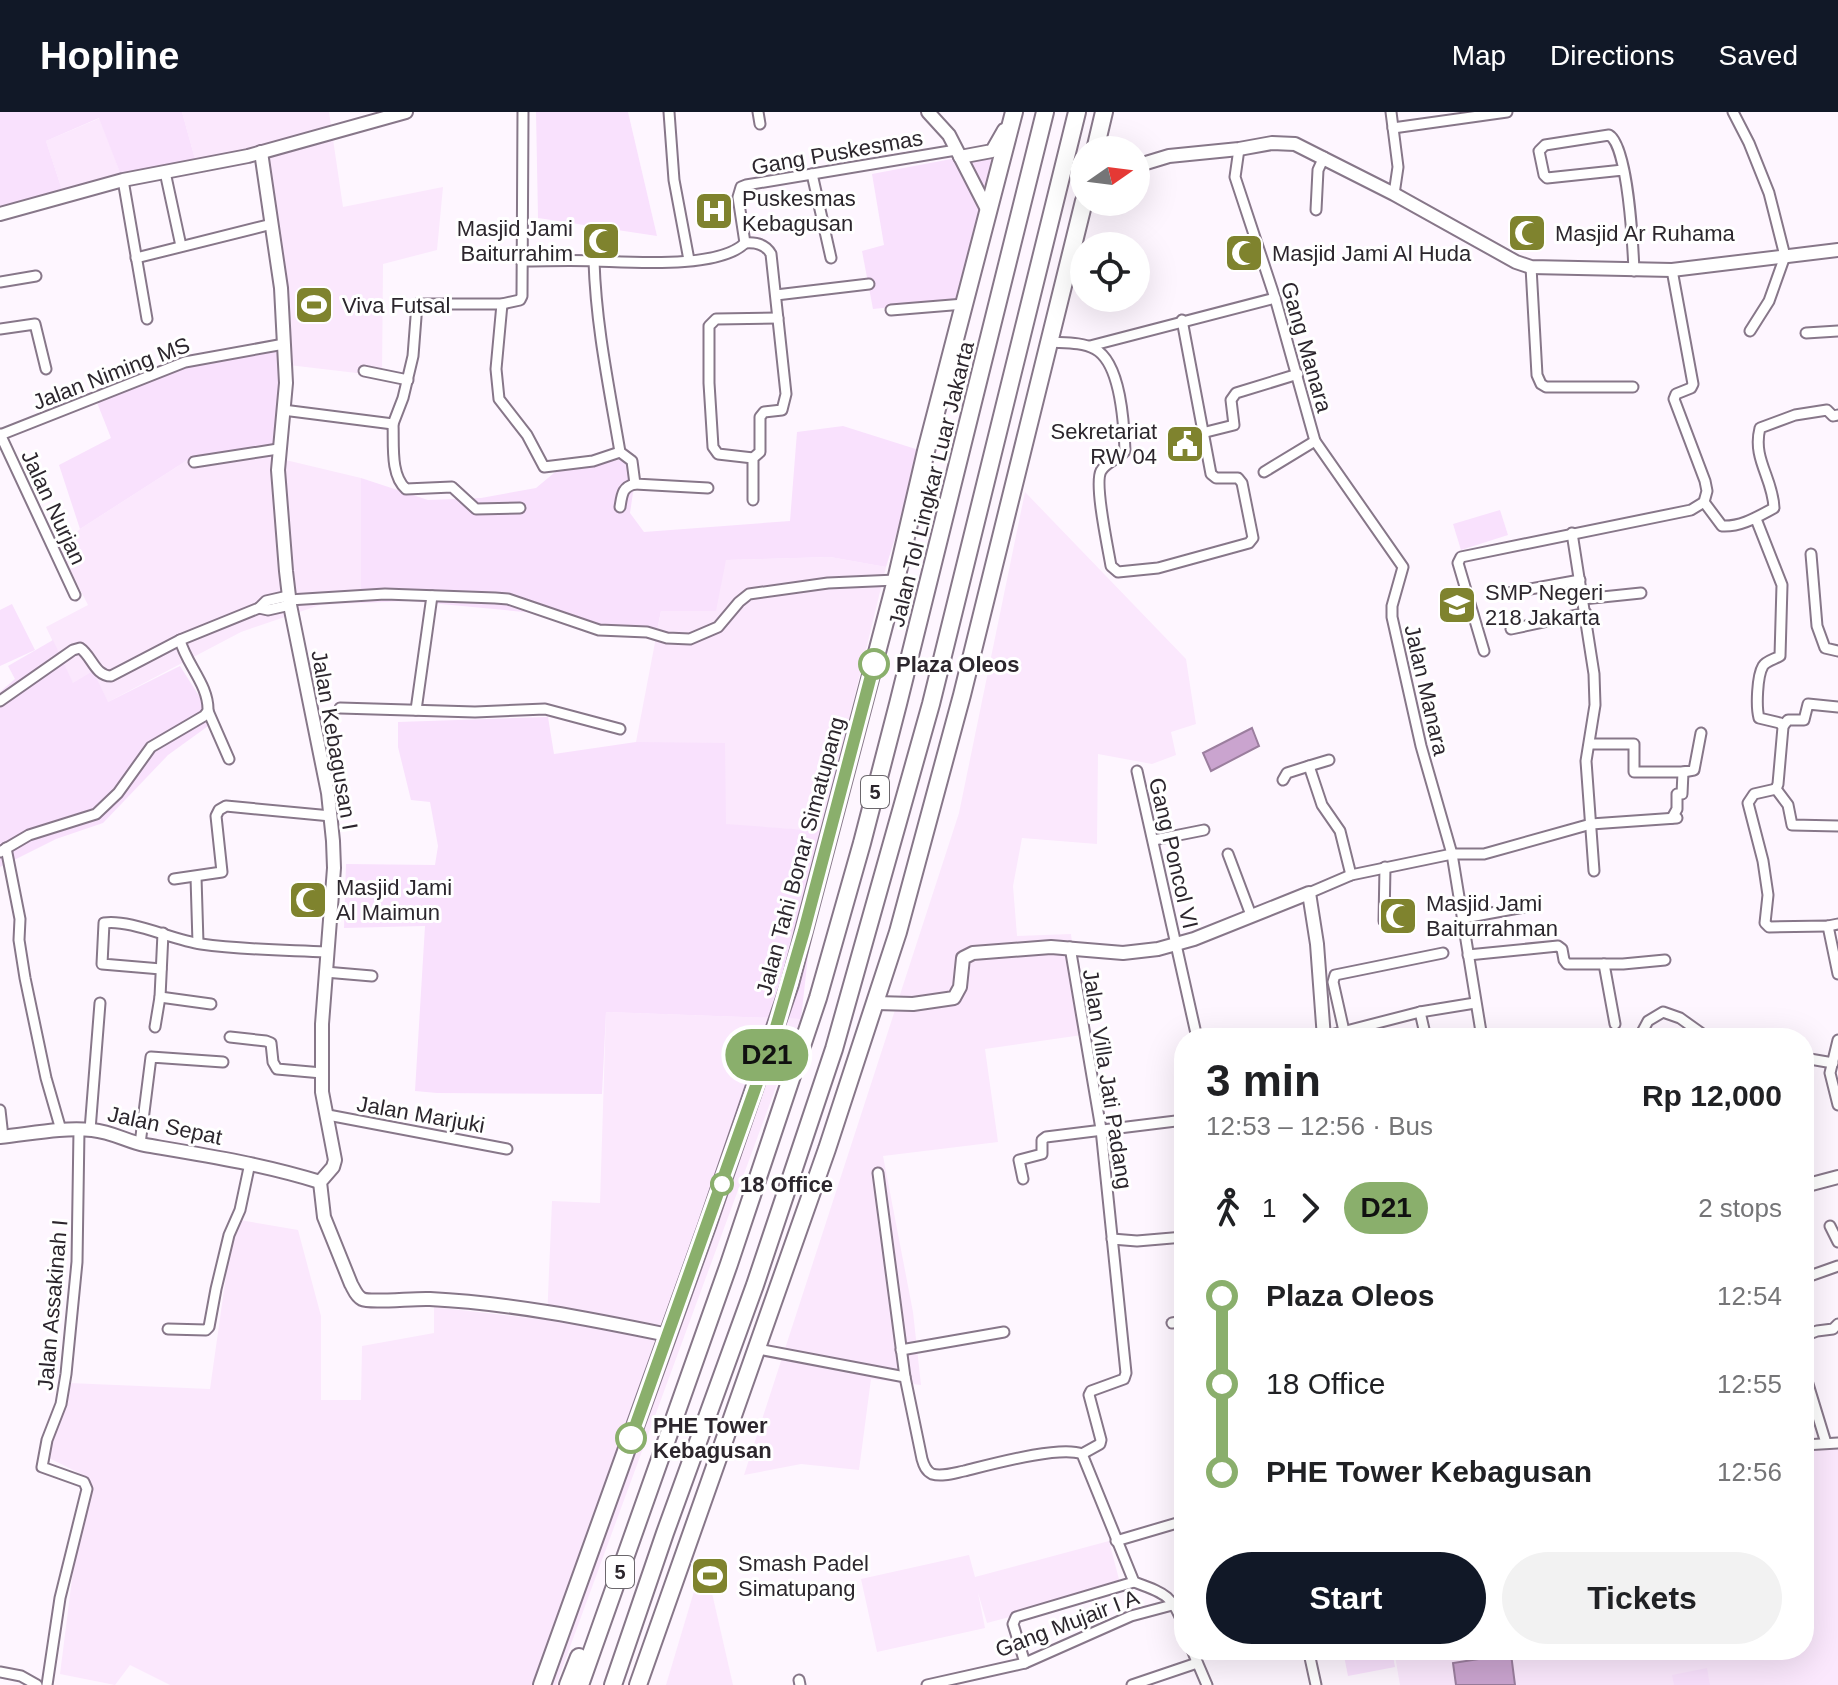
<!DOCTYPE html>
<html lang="en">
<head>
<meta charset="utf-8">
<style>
  body { margin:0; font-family:Helvetica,sans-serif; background:#f2f2f2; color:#202124; height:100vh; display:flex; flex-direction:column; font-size:30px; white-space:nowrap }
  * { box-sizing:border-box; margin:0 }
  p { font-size:26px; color:#757577 }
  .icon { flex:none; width:44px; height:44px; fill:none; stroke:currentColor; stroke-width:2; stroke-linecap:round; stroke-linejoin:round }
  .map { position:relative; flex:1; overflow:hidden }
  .sheet { position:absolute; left:1174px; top:916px; width:640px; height:632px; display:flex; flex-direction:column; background:#fff; border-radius:32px; box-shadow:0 8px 32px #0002 }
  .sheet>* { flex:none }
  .badge { padding:0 16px; border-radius:26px; font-size:28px; line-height:52px }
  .needle { width:52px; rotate:76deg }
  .tools { position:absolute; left:1070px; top:24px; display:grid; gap:16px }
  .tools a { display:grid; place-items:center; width:80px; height:80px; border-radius:50%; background:#fff; box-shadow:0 8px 32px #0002; font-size:40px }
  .map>.badge { position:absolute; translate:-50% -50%; box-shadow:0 0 0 4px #fff }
  .legs { display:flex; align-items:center; gap:12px; height:88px; padding:0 32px; font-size:26px }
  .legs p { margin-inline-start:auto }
  .head { display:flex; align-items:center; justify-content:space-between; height:136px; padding:0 32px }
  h1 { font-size:44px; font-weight:700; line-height:60px }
  .cta { display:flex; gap:16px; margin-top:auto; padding:16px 32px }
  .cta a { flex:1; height:92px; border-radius:48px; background:#111827; color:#fff; font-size:32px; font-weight:700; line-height:92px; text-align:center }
  .cta a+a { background:#f2f2f2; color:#202124 }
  ul { padding:0 32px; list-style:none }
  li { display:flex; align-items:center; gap:28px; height:88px; font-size:30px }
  li i { display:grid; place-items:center; width:12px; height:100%; margin:0 10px; background:currentColor }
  li i::after { content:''; width:20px; height:20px; margin:-10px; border:6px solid; border-radius:50%; background:#fff }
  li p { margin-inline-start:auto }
  li:first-child i { background:linear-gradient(#0000 50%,currentColor 0) }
  li:last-child i { background:linear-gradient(currentColor 50%,#0000 0) }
  header { display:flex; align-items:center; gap:48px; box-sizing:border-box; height:112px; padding:0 40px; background:#111827; color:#fff }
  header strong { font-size:38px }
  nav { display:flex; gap:44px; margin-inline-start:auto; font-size:28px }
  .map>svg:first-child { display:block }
  .built { fill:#fbe8fd }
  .green { fill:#f9e1fd }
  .water { fill:#caa4cf; stroke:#9b7e9e; stroke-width:2 }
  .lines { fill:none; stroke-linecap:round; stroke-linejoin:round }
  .street-casing { stroke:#877789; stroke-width:13 }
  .secondary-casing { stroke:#877789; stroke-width:16 }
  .highway-casing { stroke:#877789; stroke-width:20 }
  .street { stroke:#fff; stroke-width:9 }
  .secondary { stroke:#fff; stroke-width:12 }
  .highway { stroke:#fff; stroke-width:16 }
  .line-1-casing { stroke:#fff; stroke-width:18 }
  .line-1 { stroke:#8aaf6c; stroke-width:12 }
  .stop-1-dot { fill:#fff; stroke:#8aaf6c; stroke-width:4 }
  .labels { text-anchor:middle; stroke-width:6; stroke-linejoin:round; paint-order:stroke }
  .shield { fill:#fff; stroke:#6b676c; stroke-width:2 }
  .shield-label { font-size:20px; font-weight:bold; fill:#2c262d }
  .street-label { font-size:22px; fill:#2c262d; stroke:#fff }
  .poi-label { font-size:22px; fill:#2c262d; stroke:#fff; text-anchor:start }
  .stop-label { font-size:22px; font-weight:bold; fill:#2c262d; stroke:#fff; text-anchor:start }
</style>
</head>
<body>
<header>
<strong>Hopline</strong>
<nav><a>Map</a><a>Directions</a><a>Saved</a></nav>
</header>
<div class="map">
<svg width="1838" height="1573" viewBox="0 0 1838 1573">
  <rect width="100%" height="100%" fill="#fef6ff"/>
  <!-- built -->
  <g class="built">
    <path d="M182 0H329L343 95 443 75 437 138 383 152 382 264 280 252 279 143 258 36 195 47Z"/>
    <path d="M100 6 122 66 62 78 46 29Z"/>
    <path d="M273 345 361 366V491L320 493 241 520 108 590 73 572 46 515 88 493 59 436 80 417 189 347Z"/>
    <path d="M1025 380 1186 547 1196 612 1171 620 1176 643 1152 652 1098 642 1097 732 1022 726 1013 774 1017 824 1071 822 1082 923 985 937 998 1030 883 1044 913 1200 921 1273 871 1267 859 1358 801 1352 744 1363 959 701Z"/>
    <path d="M830 445 886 455 822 719 725 713 636 630 661 499 726 448Z"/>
    <path d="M606 900 801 907 556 1573H170L130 1553 115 1573 60 1562 85 1364 45 1344 69 1271 210 1277 234 1107 298 1118 321 1204V1288H361L362 1234 434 1221V1195L547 1208 552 1089 600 1091Z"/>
    <path d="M1838 1335V1573H1400L1394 1538H1804V1336Z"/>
    <path d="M1109 1429 1121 1475 987 1511 978 1481 985 1516 877 1540 861 1467 969 1443 975 1465Z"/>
    <path d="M704 1446 733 1573H666Z"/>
  </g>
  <!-- green -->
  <g class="green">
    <path d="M0 0H182L195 47 122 66 99 6 46 29 62 78 0 97Z"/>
    <path d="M536 0H628L657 124 538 106Z"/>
    <path d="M1004 37 971 187 873 197 862 139 884 133 872 62Z"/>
    <path d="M323 175 324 210 306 211 304 176Z"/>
    <path d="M279 226 283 289 273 345 189 347 80 417 59 353 111 326 96 288 158 261Z"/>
    <path d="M843 314 922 339 886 455 830 445 726 448 716 499H661L657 519 615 525 535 501 409 489 361 491V366L428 388 481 386 536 376 560 356 625 347 635 367 630 401 644 420 790 409 797 320Z"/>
    <path d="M1500 398 1508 423 1461 438 1453 412Z"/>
    <path d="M12 492 35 538 0 554V498Z"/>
    <path d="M53 528 73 571 93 559 108 590 180 554 215 609 168 643 103 711 56 727 0 755V580L15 567 8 554Z"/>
    <path d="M548 605 554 642 636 630 725 631 726 712 822 719 801 907 606 900 602 982 437 981 415 979 425 814 344 816 346 752 435 753 438 734 430 690 411 688 398 635V610Z"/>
    <path d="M1350 1538H1392L1395 1555 1348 1564 1343 1539Z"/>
    <path d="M1707 1556 1710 1573H1674L1672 1563Z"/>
  </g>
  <!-- water -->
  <g class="water">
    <path d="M1252 616 1259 634 1211 659 1203 641Z"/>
    <path d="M1511 1542 1515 1573H1456L1453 1551Z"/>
  </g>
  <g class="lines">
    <defs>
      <g id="street">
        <path d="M669 0 674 68 689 148"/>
        <path d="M758 0 760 12"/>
        <path d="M1391 0 1398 55 1394 82"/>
        <path d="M1733 0 1749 31 1769 81 1785 144 1769 189 1750 219"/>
        <path d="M1393 16 1507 0"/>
        <path d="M1239 37 1235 65 1275 186 1315 329 1403 455 1392 494V505L1421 634 1452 742 1482 926"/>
        <path d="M1623 58 1547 66 1544 63 1539 39 1545 33 1609 23C1628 33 1633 135 1634 159"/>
        <path d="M165 60 181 134"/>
        <path d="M812 62 831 146"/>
        <path d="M123 68 147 207"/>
        <path d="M1316 98 1318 58 1324 45"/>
        <path d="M745 131C756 130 766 133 771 142L786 282 782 298 764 300 760 305V340L753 346V388"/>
        <path d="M745 131 738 85 741 75 746 73 956 38"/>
        <path d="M136 146 272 112"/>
        <path d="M521 149C546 149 571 148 595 149 632 150 719 157 745 131"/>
        <path d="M594 149C596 214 609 275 620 340L632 349 635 372 708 376"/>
        <path d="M1531 155 1537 263 1541 272 1546 275H1633"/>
        <path d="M1672 158 1693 272 1691 276 1676 282 1674 287 1705 369 1707 379 1704 390 1722 414C1741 415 1757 405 1774 396 1773 366 1752 347 1760 316L1795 303 1827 298 1833 304 1838 303"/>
        <path d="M0 170 36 164"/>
        <path d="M776 183 869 172"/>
        <path d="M502 192 496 257 499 287 527 323 544 355 593 349 620 340"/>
        <path d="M891 198 964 192"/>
        <path d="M0 217 35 212 46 257"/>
        <path d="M1806 221 1838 219"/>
        <path d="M1050 230C1065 231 1082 230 1095 237 1121 251 1124 312 1125 339 1119 347 1106 350 1101 359 1094 372 1108 436 1111 454L1118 460 1158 456 1249 431 1253 426 1242 371 1238 366H1216L1211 362 1182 208"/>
        <path d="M1090 234 1275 186"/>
        <path d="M364 259 408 268"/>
        <path d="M283 298 393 312 403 286 413 244 417 192H502L520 188 522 184 523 0"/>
        <path d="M393 312C394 332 390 363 406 377L452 375 476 397 520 396"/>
        <path d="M1202 321 1234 313 1231 288 1236 281 1298 262"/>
        <path d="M0 322 75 483"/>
        <path d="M0 323 185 250 284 232"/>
        <path d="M753 346 718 342 713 335 709 271V214L716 207 778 206"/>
        <path d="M194 350 278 337"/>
        <path d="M1264 360 1315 329"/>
        <path d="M620 395C622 383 622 375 635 372"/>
        <path d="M1756 407 1782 473 1780 544C1775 547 1766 549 1763 554 1757 564 1756 595 1759 606L1780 611 1783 615 1778 672 1776 677"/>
        <path d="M1572 421 1594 562 1595 593 1586 649 1594 759"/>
        <path d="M1811 442 1817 514 1825 536 1838 539"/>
        <path d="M1503 482 1580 468"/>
        <path d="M1583 487 1641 481"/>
        <path d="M289 488 385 482 495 486 508 487 599 518 647 520 667 526 690 527 718 515 739 490 749 482 828 471 896 468"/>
        <path d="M259 496 268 498 290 493"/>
        <path d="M1511 517 1586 501"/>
        <path d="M1484 539 1458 451 1461 445 1691 398 1704 390"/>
        <path d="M0 589 73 538 80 536C92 544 95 564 111 564L180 528"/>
        <path d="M340 596 475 600 545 597 620 617"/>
        <path d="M416 598 432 484"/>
        <path d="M208 599 229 647"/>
        <path d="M1783 614 1788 608H1804L1808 592 1838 595"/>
        <path d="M1590 632H1634V660H1683L1694 658 1701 621"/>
        <path d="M1309 654 1329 648"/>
        <path d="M1137 659 1197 926"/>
        <path d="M1283 668 1287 661 1309 654 1322 693 1340 719 1351 763"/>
        <path d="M1776 677 1754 682 1748 691 1763 749 1768 783 1765 811 1769 815 1828 814 1838 812"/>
        <path d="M1776 677 1788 693 1792 713 1838 714"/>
        <path d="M1672 706 1677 697V682H1682L1683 660"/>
        <path d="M1154 728 1204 718"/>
        <path d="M6 736 20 807 19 828 25 866 46 966 61 1018"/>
        <path d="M0 740 29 723 96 702 118 681 151 635 204 604 208 599C209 573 186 552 180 528L259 496 266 489 288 484"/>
        <path d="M1228 742 1251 803"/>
        <path d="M196 765 198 831"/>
        <path d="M174 767 222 760 216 704 219 698 226 694 331 704"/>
        <path d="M1309 781 1351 763 1452 742H1484L1591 712 1677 706"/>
        <path d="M1464 806 1524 795"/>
        <path d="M1384 809 1385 755"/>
        <path d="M1828 814 1838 862"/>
        <path d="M1070 835 1101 1017 1126 1261 1124 1267 1091 1279 1089 1283 1101 1328 1100 1332 1082 1342"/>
        <path d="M1468 843 1558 834 1562 837 1564 848 1567 852H1623L1665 848"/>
        <path d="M1604 852 1615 912"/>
        <path d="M161 857 102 852 104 811C130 807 173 828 201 832 243 838 284 838 326 840"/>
        <path d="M325 860 372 864"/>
        <path d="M160 885 211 892"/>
        <path d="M1420 900 1426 926"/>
        <path d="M155 915 160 885 163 821"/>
        <path d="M1344 919 1333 870 1335 863 1443 841"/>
        <path d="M1640 924 1648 909 1663 900 1680 906 1708 926"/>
        <path d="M230 925 266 929 271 931 273 950 277 957 322 961"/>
        <path d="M1323 925 1420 900 1475 891"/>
        <path d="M1838 928 1830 961 1838 993"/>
        <path d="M1804 946 1833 951"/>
        <path d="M0 998 3 1025"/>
        <path d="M328 1003 507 1037"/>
        <path d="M90 1018 100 891"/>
        <path d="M140 1032 151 945 223 950"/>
        <path d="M878 1061 905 1265"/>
        <path d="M1023 1067 1019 1048 1042 1042V1028L1046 1025 1184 1008"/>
        <path d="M1830 1114 1838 1130"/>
        <path d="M1112 1127 1137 1129 1184 1125"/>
        <path d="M1804 1166 1838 1154"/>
        <path d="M1172 1211 1184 1209"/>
        <path d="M168 1217 206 1218 209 1215 216 1177 229 1123 240 1098 250 1051"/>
        <path d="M1804 1224 1817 1219 1833 1217 1838 1212"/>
        <path d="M758 1237 905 1265 922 1347C924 1354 926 1359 932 1362 942 1365 954 1361 964 1359 989 1353 1060 1333 1082 1342L1134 1470C1164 1481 1173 1483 1184 1515"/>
        <path d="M901 1238 1004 1220"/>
        <path d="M1804 1259 1826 1331"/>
        <path d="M1804 1333 1838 1331"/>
        <path d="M1116 1429 1184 1409"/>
        <path d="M1192 1538 1207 1573"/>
        <path d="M1309 1541 1316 1573"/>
        <path d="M1025 1551 1013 1512 1016 1505 1134 1470"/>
        <path d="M0 1560 21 1564 37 1573"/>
        <path d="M799 1568 800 1573"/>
        <path d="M47 1573 60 1486 87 1377 84 1370 42 1355 47 1328 61 1292 66 1262 77 1150 79 1018"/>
        <path d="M927 1573 1025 1551 1131 1504 1176 1492"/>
        <path d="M1132 1573 1197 1551"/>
      </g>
      <g id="secondary">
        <path d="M928 0 949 23 988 99"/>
        <path d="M261 40 281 176 286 271 278 358 286 459 290 493 328 681 333 729 334 756 322 912V980L335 1048 333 1055 320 1070 324 1105 351 1172C354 1177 356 1184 362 1187 370 1191 416 1186 430 1187 510 1191 590 1207 668 1223"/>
        <path d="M960 45 992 39 1004 18"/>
        <path d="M1136 54 1169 44 1239 37 1272 31 1295 32 1394 82 1516 150 1531 155 1672 158 1838 138"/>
        <path d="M0 102 123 68 248 44 406 0"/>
        <path d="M876 891 913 892 954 886 960 875 963 846 973 841 1051 835 1123 841 1158 837 1194 827 1309 781 1317 832 1324 926"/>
        <path d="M0 1025C30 1022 62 1015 92 1018 113 1020 128 1030 145 1033 204 1043 262 1052 320 1070"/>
        <path d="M1804 1074 1838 1065"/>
      </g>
      <g id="highway">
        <path d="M1095 38 1104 0"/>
        <path d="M542 1573 707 1114 790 872 896 468 926 339 1014 0"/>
        <path d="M568 1573 579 1545"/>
        <path d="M580 1573 729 1152 818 886 862 731 898 592 1045 0"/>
        <path d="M613 1573 665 1421 755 1173 834 937 931 592 1077 0"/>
        <path d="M638 1573 827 1037 898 820 962 583 1084 89"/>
      </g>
    </defs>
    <!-- street casing -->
    <use href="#street" class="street-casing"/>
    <!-- secondary casing -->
    <use href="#secondary" class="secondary-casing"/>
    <!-- highway casing -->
    <use href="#highway" class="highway-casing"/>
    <!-- street -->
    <use href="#street" class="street"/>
    <!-- secondary -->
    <use href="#secondary" class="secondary"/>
    <!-- highway -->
    <use href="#highway" class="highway"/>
  </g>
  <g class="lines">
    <defs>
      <path id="line-1" d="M631 1326 772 929 804 819 874 552"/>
    </defs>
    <!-- line-1 casing -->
    <use href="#line-1" class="line-1-casing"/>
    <!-- line-1 -->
    <use href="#line-1" class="line-1"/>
  </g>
  <!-- icons -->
  <defs>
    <symbol id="hospital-square" viewBox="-11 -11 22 22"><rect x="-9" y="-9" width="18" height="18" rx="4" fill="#7f832e" stroke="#fff"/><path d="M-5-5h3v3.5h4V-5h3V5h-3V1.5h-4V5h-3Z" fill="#fff"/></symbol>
    <symbol id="mosque-square" viewBox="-11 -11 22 22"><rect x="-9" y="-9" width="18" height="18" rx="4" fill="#7f832e" stroke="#fff"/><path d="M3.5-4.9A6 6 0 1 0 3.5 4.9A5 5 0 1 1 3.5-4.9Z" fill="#fff"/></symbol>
    <symbol id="stadium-square" viewBox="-11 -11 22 22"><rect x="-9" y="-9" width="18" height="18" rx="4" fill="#7f832e" stroke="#fff"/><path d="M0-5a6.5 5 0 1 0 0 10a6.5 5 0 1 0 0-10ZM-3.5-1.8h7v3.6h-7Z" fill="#fff"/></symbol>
    <symbol id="civic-square" viewBox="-11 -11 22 22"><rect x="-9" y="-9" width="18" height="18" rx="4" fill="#7f832e" stroke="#fff"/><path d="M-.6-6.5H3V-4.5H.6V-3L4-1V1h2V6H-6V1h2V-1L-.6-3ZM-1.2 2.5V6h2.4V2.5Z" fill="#fff"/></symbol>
    <symbol id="school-square" viewBox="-11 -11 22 22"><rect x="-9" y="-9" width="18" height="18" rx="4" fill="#7f832e" stroke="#fff"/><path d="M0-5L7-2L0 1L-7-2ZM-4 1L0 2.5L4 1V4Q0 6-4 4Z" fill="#fff"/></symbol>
  </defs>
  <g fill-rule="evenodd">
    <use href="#hospital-square" x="692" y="77" width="44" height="44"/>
    <use href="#mosque-square" x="1505" y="99" width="44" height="44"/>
    <use href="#mosque-square" x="579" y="107" width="44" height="44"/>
    <use href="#mosque-square" x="1222" y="119" width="44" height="44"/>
    <use href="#stadium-square" x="292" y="171" width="44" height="44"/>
    <use href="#civic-square" x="1163" y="310" width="44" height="44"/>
    <use href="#school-square" x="1435" y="471" width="44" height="44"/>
    <use href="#mosque-square" x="286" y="766" width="44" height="44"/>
    <use href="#mosque-square" x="1376" y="782" width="44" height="44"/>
    <use href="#stadium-square" x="688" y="1442" width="44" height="44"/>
  </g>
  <!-- markers -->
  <g class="stop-1-dot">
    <circle cx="874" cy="552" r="14"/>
    <circle cx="722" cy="1072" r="10"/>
    <circle cx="631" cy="1326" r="14"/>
  </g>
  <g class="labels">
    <!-- shield labels -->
    <g class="shield">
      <rect x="861" y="664" width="28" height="32" rx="6"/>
      <rect x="606" y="1444" width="28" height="32" rx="6"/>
    </g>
    <g class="shield-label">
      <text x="875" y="687">5</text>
      <text x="620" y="1467">5</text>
    </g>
    <!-- street labels -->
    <g class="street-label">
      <text transform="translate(837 40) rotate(-10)" y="8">Gang Puskesmas</text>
      <text transform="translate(1307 235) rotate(74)" y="8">Gang Manara</text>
      <text transform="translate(111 261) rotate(-21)" y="8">Jalan Niming MS</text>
      <text transform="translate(931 372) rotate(-76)" y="8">Jalan Tol Lingkar Luar Jakarta</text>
      <text transform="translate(54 395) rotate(65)" y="8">Jalan Nurjan</text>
      <text transform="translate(1427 578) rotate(77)" y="8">Jalan Manara</text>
      <text transform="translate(335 628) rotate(80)" y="8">Jalan Kebagusan I</text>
      <text transform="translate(1174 741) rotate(77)" y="8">Gang Poncol VI</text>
      <text transform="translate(800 744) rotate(-75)" y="8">Jalan Tahi Bonar Simatupang</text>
      <text transform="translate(1108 967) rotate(81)" y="8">Jalan Villa Jati Padang</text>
      <text transform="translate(421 1002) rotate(10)" y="8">Jalan Marjuki</text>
      <text transform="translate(165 1013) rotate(12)" y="8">Jalan Sepat</text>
      <text transform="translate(52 1193) rotate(-85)" y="8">Jalan Assakinah I</text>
      <text transform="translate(1067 1511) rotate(-21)" y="8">Gang Mujair I A</text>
    </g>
    <!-- poi labels -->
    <g class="poi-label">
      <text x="742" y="94">Puskesmas<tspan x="742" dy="25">Kebagusan</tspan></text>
      <text x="573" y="124" text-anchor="end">Masjid Jami<tspan x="573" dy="25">Baiturrahim</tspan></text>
      <text x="1555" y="129">Masjid Ar Ruhama</text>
      <text x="1272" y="149">Masjid Jami Al Huda</text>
      <text x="342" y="201">Viva Futsal</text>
      <text x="1157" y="327" text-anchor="end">Sekretariat<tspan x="1157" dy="25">RW 04</tspan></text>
      <text x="1485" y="488">SMP Negeri<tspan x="1485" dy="25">218 Jakarta</tspan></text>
      <text x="336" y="783">Masjid Jami<tspan x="336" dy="25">Al Maimun</tspan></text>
      <text x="1426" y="799">Masjid Jami<tspan x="1426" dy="25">Baiturrahman</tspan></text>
      <text x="738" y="1459">Smash Padel<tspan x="738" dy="25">Simatupang</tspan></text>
    </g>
    <!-- stop labels -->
    <g class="stop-label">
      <text x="896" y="560">Plaza Oleos</text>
      <text x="740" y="1080">18 Office</text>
      <text x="653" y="1321">PHE Tower<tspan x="653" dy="25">Kebagusan</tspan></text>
    </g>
  </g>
</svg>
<div class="tools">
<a><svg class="needle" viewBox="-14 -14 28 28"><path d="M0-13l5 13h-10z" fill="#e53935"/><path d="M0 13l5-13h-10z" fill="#757577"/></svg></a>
<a><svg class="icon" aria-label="locate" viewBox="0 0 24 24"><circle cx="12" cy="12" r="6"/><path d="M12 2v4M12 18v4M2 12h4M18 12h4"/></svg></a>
</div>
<b class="badge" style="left:767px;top:943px;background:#8aaf6c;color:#111">D21</b>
<section class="sheet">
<div class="head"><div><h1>3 min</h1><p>12:53 – 12:56 · Bus</p></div><b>Rp 12,000</b></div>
<div class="legs"><svg class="icon" aria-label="walk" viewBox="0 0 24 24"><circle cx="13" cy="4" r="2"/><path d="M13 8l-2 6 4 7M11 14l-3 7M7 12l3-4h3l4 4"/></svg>1<svg class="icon" aria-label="forward" viewBox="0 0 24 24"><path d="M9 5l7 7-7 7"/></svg><b class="badge" style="background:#8aaf6c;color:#111">D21</b><p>2 stops</p></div>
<ul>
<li><i style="color:#8aaf6c"></i><b>Plaza Oleos</b><p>12:54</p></li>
<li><i style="color:#8aaf6c"></i><span>18 Office</span><p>12:55</p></li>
<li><i style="color:#8aaf6c"></i><b>PHE Tower Kebagusan</b><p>12:56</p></li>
</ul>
<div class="cta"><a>Start</a><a>Tickets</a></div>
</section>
</div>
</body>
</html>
